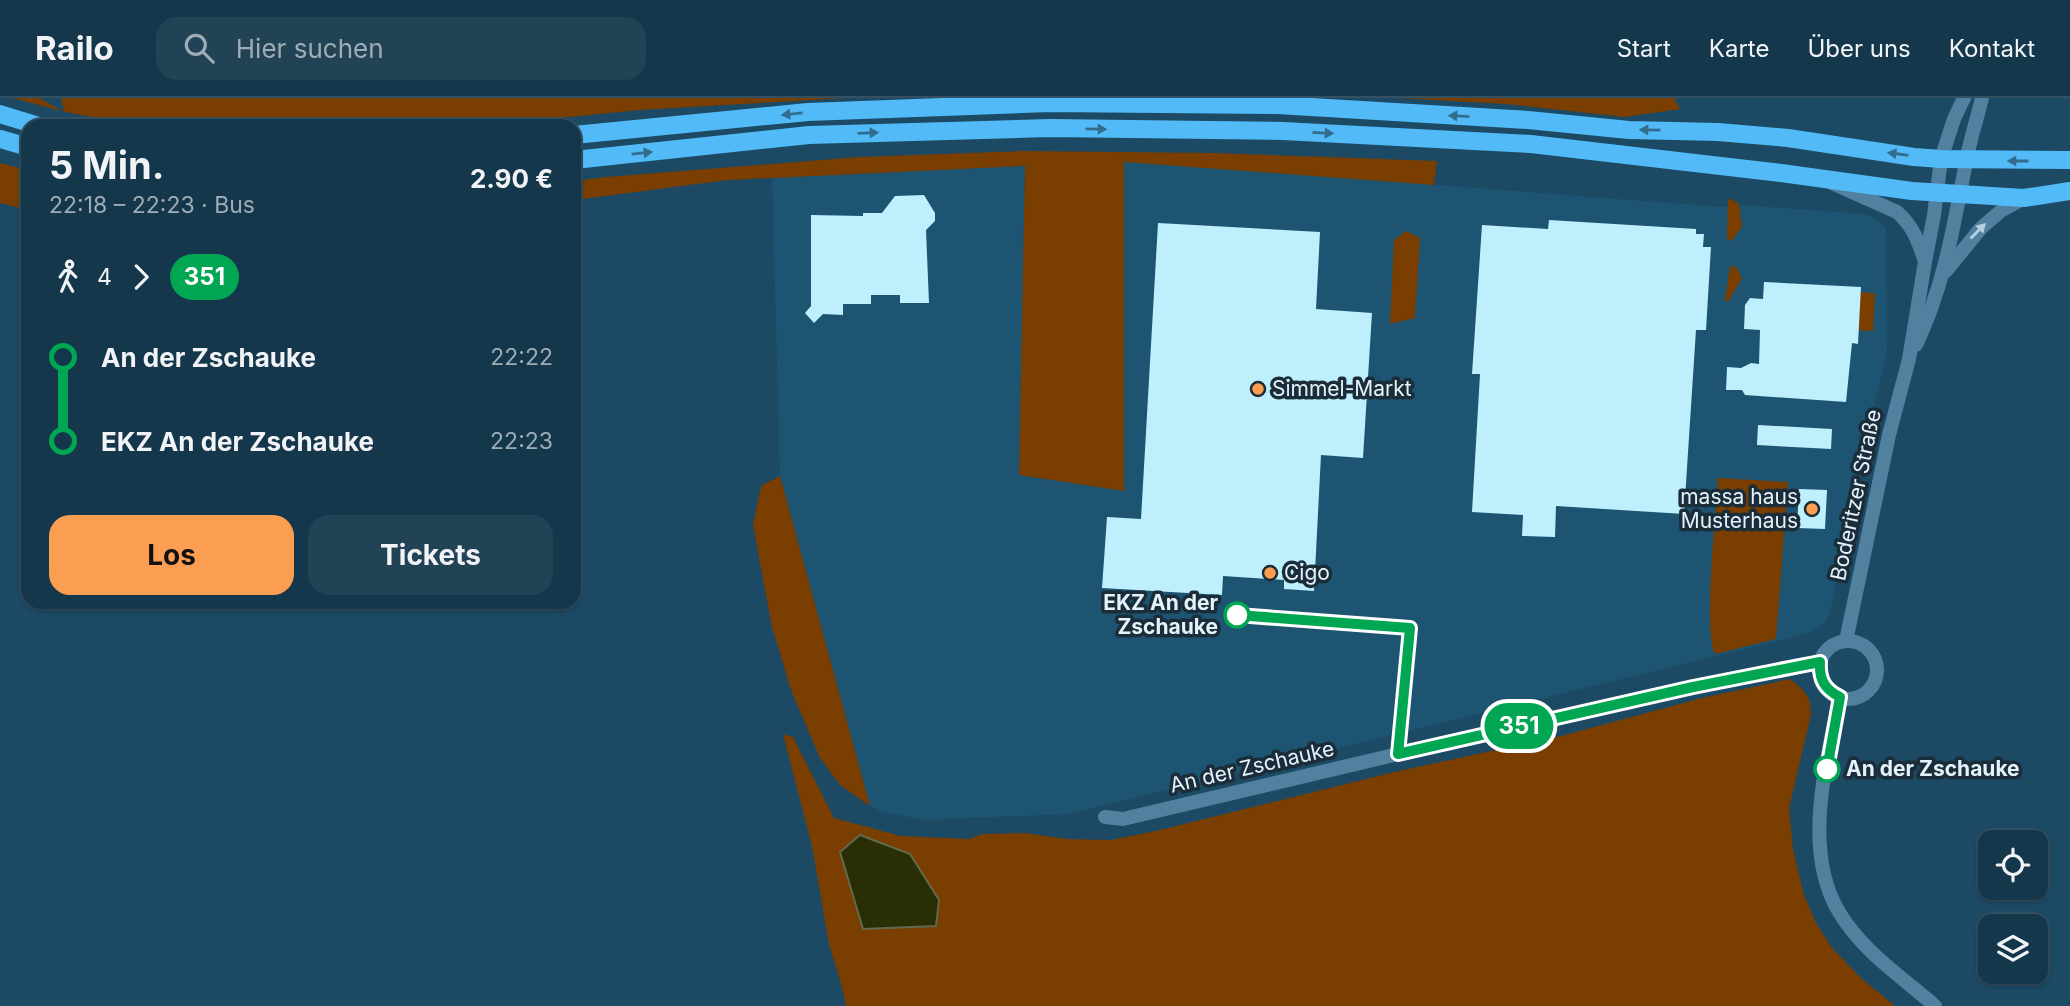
<!DOCTYPE html>
<html lang="de">
<head>
<meta charset="utf-8">
<style>
  body { margin:0; font-family:Inter,sans-serif; background:#224255; color:#f1f3f6; height:100vh; display:flex; flex-direction:column; font-size:26px; white-space:nowrap }
  * { box-sizing:border-box; margin:0 }
  p { font-size:23px; color:#9dacb5 }
  .icon { flex:none; width:38px; height:38px; fill:none; stroke:currentColor; stroke-width:2; stroke-linecap:round; stroke-linejoin:round }
  .map { position:relative; flex:1; overflow:hidden }
  .side { position:absolute; left:21px; top:21px; width:560px; height:490px; display:flex; flex-direction:column; background:#15374b; border-radius:21px; box-shadow:0 2px 5px #0004,0 0 0 2px #345163 }
  .side>* { flex:none }
  .badge { padding:0 14px; border-radius:23px; font-size:24px; line-height:46px }
  .fabs { position:absolute; left:1978px; top:732px; display:grid; gap:14px }
  .fabs a { display:grid; place-items:center; width:70px; height:70px; border-radius:14px; background:#15374b; box-shadow:0 2px 5px #0004,0 0 0 2px #345163; font-size:35px }
  .map>.badge { position:absolute; translate:-50% -50%; box-shadow:0 0 0 4px #fff }
  .legs { display:flex; align-items:center; gap:10px; height:77px; padding:0 28px; font-size:23px }
  .legs p { margin-inline-start:auto }
  .summary { display:flex; align-items:center; justify-content:space-between; height:119px; padding:0 28px }
  h1 { font-size:38px; font-weight:700; line-height:52px }
  .primary-button { display:flex; gap:14px; margin-top:auto; padding:14px 28px }
  .primary-button a { flex:1; height:80px; border-radius:21px; background:#fc9e52; color:#111; font-size:28px; font-weight:700; line-height:80px; text-align:center }
  .primary-button a+a { background:#224255; color:#f1f3f6 }
  ul { padding:0 28px; list-style:none }
  li { display:flex; align-items:center; gap:24px; height:84px; font-size:26px }
  li i { display:grid; place-items:center; width:10px; height:100%; margin:0 9px; background:currentColor }
  li i::after { content:''; width:18px; height:18px; margin:-9px; border:5px solid; border-radius:50%; background:#15374b }
  li p { margin-inline-start:auto }
  li:first-child i { background:linear-gradient(#0000 50%,currentColor 0) }
  li:last-child i { background:linear-gradient(currentColor 50%,#0000 0) }
  header { display:flex; align-items:center; gap:42px; box-sizing:border-box; height:98px; padding:0 35px; background:#15374b; border-bottom:2px solid #345163 }
  header strong { font-size:33px }
  nav { display:flex; gap:38px; margin-inline-start:auto; font-size:24px }
  .search { width:490px; height:63px; background:#224255; display:flex; align-items:center; gap:18px; box-sizing:border-box; padding:0 24px; border-radius:21px; color:#9dacb5; font-size:26px }
  .map>svg:first-child { display:block }
  .built { fill:#1c5472 }
  .green { fill:#7a3e00 }
  .water { fill:#292e05; stroke:#61694f; stroke-width:2 }
  .building { fill:#beeffc }
  .lines { fill:none; stroke-linecap:round; stroke-linejoin:round }
  .minor { stroke:#52819f; stroke-width:14 }
  .primary { stroke:#52bbf7; stroke-width:18 }
  .oneway { fill:#336d8e }
  .oneway2 { fill:#b8d0df }
  .line-1-casing { stroke:#fff; stroke-width:16 }
  .line-1 { stroke:#00a651; stroke-width:10 }
  .poi-dot { fill:#fc9e52; stroke:#1a2d39; stroke-width:2.5 }
  .stop-1-dot { fill:#fff; stroke:#00a651; stroke-width:3.5 }
  .labels { text-anchor:middle; stroke-width:7; stroke-linejoin:round; paint-order:stroke }
  .poi-label { font-size:21px; fill:#e4f2fb; stroke:#1a2d39; text-anchor:start }
  .street-label { font-size:21px; fill:#e4f2fb; stroke:#1a2d39 }
  .stop-label { font-size:21px; font-weight:bold; fill:#e4f2fb; stroke:#1a2d39; text-anchor:end }
</style>
</head>
<body>
<header>
<strong>Railo</strong>
<div class="search"><svg class="icon" aria-label="search" viewBox="0 0 24 24"><circle cx="10" cy="10" r="6"/><path d="M15 15l6 6"/></svg>Hier suchen</div>
<nav><a>Start</a><a>Karte</a><a>Über uns</a><a>Kontakt</a></nav>
</header>
<div class="map">
<svg width="2070" height="908" viewBox="0 0 2070 908">
  <rect width="100%" height="100%" fill="#1c4964"/>
  <!-- built -->
  <path class="built" d="M1124 63 1723 109 1745 107 1864 116 1875 120 1886 130 1887 255 1853 395 1830 515 1826 524 1813 533 1786 541 1068 716 925 722 883 714 870 708 780 378 772 80 1025 68 1019 377 1124 393Z"/>
  <!-- green -->
  <g class="green">
    <path d="M12 0H39L64 14 61 0H846L639 12 482 28H140L65 14Z"/>
    <path d="M1399 0H1674L1680 11 1625 19 1506 6Z"/>
    <path d="M1023 53 1214 55 1437 63 1434 87 1124 64V393L1019 377 1025 68 728 82 574 102V83L606 79 860 59Z"/>
    <path d="M0 65 28 72V112L0 105Z"/>
    <path d="M1728 101H1731L1739 106 1742 129 1731 143 1727 141Z"/>
    <path d="M1406 133 1420 140 1415 220 1390 226 1394 142Z"/>
    <path d="M1730 168 1736 169 1742 180 1729 203H1725Z"/>
    <path d="M1855 194 1875 195 1873 233 1853 232Z"/>
    <path d="M780 378 870 708 840 687 820 660 791 592 772 529 753 427 761 388Z"/>
    <path d="M1718 380 1788 384 1776 541 1715 556C1703 535 1716 411 1718 380Z"/>
    <path d="M1790 581C1805 593 1811 597 1811 617L1789 710 1793 751 1804 797 1816 825 1832 850 1862 881 1895 908H846L841 886 829 846 812 748 783 636 793 639 834 720 901 738 969 741 982 736 1025 735 1066 741 1111 742 1156 733 1394 674 1561 638 1702 600Z"/>
  </g>
  <!-- water -->
  <path class="water" d="M860 737 910 756 939 802 936 828 863 831 840 754Z"/>
  <!-- building -->
  <g class="building">
    <path d="M924 97 935 115V123L926 132 929 205H900V197H871V206H843V217L823 216 814 225 805 215 811 208V117L863 118V115H882L895 98Z"/>
    <path d="M1549 122 1696 131V136H1704L1703 149H1711L1706 232H1696L1684 416 1556 408 1555 439 1522 438 1523 417 1472 414 1480 276H1472L1482 127 1548 131Z"/>
    <path d="M1158 125 1320 134 1316 211 1372 215 1363 360 1321 357 1314 493 1284 491V482L1223 478 1222 497 1102 490 1107 419 1141 421Z"/>
    <path d="M1764 184 1861 189 1858 246 1852 245 1846 304 1745 297 1742 292H1726L1727 269 1741 270 1751 265 1759 266 1760 232 1744 231 1745 207 1750 200 1763 201Z"/>
    <path d="M1758 327 1832 331 1831 351 1757 347Z"/>
    <path d="M1799 391 1827 392 1825 431 1797 430Z"/>
  </g>
  <g class="lines">
    <!-- minor -->
    <g class="minor">
      <path d="M1832 85 1897 114C1912 127 1918 142 1924 161"/>
      <path d="M1946 173 1981 130 2002 112 2024 100"/>
      <path d="M1916 247C1944 189 1954 126 1966 64 1970 42 1977 21 1982 0"/>
      <path d="M1846 543 1889 337 1909 261 1925 164 1934 117 1941 61 1954 21 1964 0"/>
      <circle cx="1848" cy="572" r="29"/>
      <path d="M1840 599C1826 666 1802 752 1839 814 1862 853 1902 879 1935 908"/>
      <path d="M1105 719 1123 721 1398 656 1693 589 1820 564"/>
    </g>
    <!-- primary -->
    <g class="primary">
      <path d="M0 16 39 28"/>
      <path d="M574 37 808 14 1049 5 1278 7 1528 22 1629 32 1718 34 1788 40 1914 59 1941 61 2070 62"/>
      <path d="M0 41 28 49"/>
      <path d="M574 62 809 37 1050 30 1283 33 1531 46 1781 75 1912 93 2024 100 2070 93"/>
    </g>
  </g>
  <!-- one-way arrows -->
  <defs><path id="oneway-solid" d="M-6-.8H1V-3.2L6.5 0L1 3.2V.8H-6Z" transform="scale(1.75)"/></defs>
  <g class="oneway">
    <use href="#oneway-solid" transform="translate(792 16) rotate(174)"/>
    <use href="#oneway-solid" transform="translate(1459 18) rotate(-177)"/>
    <use href="#oneway-solid" transform="translate(1096 31) rotate(1)"/>
    <use href="#oneway-solid" transform="translate(1650 32) rotate(-179)"/>
    <use href="#oneway-solid" transform="translate(868 35) rotate(-2)"/>
    <use href="#oneway-solid" transform="translate(1323 35) rotate(3)"/>
    <use href="#oneway-solid" transform="translate(642 55) rotate(-6)"/>
    <use href="#oneway-solid" transform="translate(1898 56) rotate(-172)"/>
    <use href="#oneway-solid" transform="translate(2018 63) rotate(-180)"/>
  </g>
  <use class="oneway2" href="#oneway-solid" transform="translate(1978 133) rotate(-45)"/>
  <g class="lines">
    <defs>
      <path id="line-1" d="M1237 517 1410 530 1398 656 1693 589 1820 564C1819 581 1824 591 1840 599L1827 671"/>
    </defs>
    <!-- line-1 casing -->
    <use href="#line-1" class="line-1-casing"/>
    <!-- line-1 -->
    <use href="#line-1" class="line-1"/>
  </g>
  <!-- markers -->
  <g class="poi-dot">
    <circle cx="1258" cy="291" r="7"/>
    <circle cx="1812" cy="411" r="7"/>
    <circle cx="1270" cy="475" r="7"/>
  </g>
  <g class="stop-1-dot">
    <circle cx="1237" cy="517" r="12"/>
    <circle cx="1827" cy="671" r="12"/>
  </g>
  <g class="labels">
    <!-- poi labels -->
    <g class="poi-label">
      <text x="1272" y="298">Simmel-Markt</text>
      <text x="1798" y="406" text-anchor="end">massa haus<tspan x="1798" dy="24">Musterhaus</tspan></text>
      <text x="1284" y="482">Cigo</text>
    </g>
    <!-- street labels -->
    <g class="street-label">
      <text transform="translate(1856 397) rotate(-78)" y="7">Boderitzer Straße</text>
      <text transform="translate(1252 669) rotate(-13)" y="7">An der Zschauke</text>
    </g>
    <!-- stop labels -->
    <g class="stop-label">
      <text x="1218" y="512">EKZ An der<tspan x="1218" dy="24">Zschauke</tspan></text>
      <text x="1846" y="678" text-anchor="start">An der Zschauke</text>
    </g>
  </g>
</svg>
<div class="fabs">
<a><svg class="icon" aria-label="locate" viewBox="0 0 24 24"><circle cx="12" cy="12" r="6"/><path d="M12 2v4M12 18v4M2 12h4M18 12h4"/></svg></a>
<a><svg class="icon" aria-label="layers" viewBox="0 0 24 24"><path d="M12 4l9 5-9 5-9-5zM3 14l9 5 9-5"/></svg></a>
</div>
<b class="badge" style="left:1519px;top:628px;background:#00a651;color:#fff">351</b>
<section class="side">
<div class="summary"><div><h1>5 Min.</h1><p>22:18 – 22:23 · Bus</p></div><b>2.90 €</b></div>
<div class="legs"><svg class="icon" aria-label="walk" viewBox="0 0 24 24"><circle cx="13" cy="4" r="2"/><path d="M13 8l-2 6 4 7M11 14l-3 7M7 12l3-4h3l4 4"/></svg>4<svg class="icon" aria-label="forward" viewBox="0 0 24 24"><path d="M9 5l7 7-7 7"/></svg><b class="badge" style="background:#00a651;color:#fff">351</b></div>
<ul>
<li><i style="color:#00a651"></i><b>An der Zschauke</b><p>22:22</p></li>
<li><i style="color:#00a651"></i><b>EKZ An der Zschauke</b><p>22:23</p></li>
</ul>
<div class="primary-button"><a>Los</a><a>Tickets</a></div>
</section>
</div>
</body>
</html>
